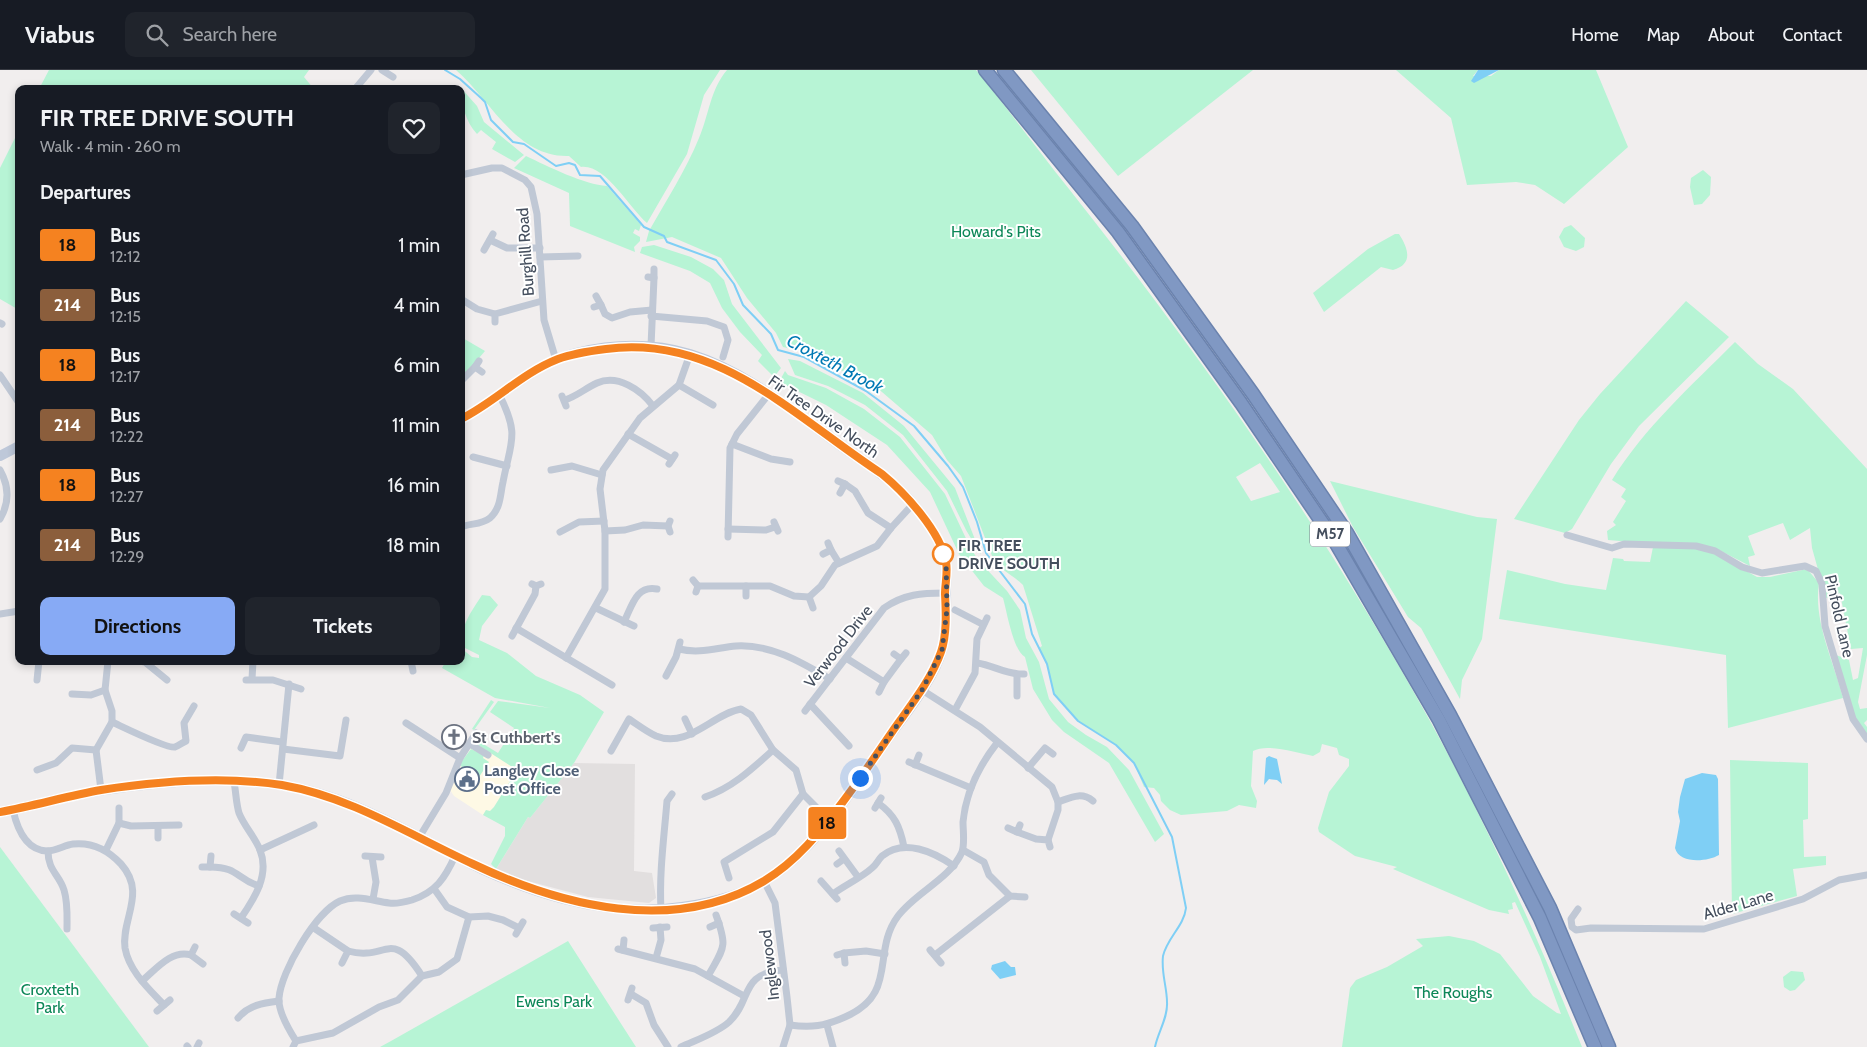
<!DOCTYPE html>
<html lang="en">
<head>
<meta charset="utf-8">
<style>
  body { margin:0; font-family:Cabin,sans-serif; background:#20242c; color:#f1f3f6; height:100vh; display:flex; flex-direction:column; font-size:19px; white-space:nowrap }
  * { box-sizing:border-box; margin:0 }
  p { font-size:16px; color:#9ea1a6 }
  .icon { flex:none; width:28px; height:28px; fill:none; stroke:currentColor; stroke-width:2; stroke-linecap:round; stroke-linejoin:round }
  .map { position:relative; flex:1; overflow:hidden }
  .details { position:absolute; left:15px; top:15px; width:450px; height:580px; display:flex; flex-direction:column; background:#171b24; border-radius:10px; box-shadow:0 2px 8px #0003 }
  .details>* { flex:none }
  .badge { padding:0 10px; border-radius:4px; font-size:18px; line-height:32px }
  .you { position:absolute; width:25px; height:25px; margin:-12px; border:4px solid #fff; border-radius:50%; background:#1a73e8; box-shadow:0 0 0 8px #1a73e833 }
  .map>.badge { position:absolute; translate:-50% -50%; box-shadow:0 0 0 2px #fff }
  h2 { padding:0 25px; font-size:19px; line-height:45px }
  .round { display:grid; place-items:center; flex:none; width:52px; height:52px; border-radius:10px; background:#20242c }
  .headline { display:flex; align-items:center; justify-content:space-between; height:85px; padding:0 25px }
  h1 { font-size:24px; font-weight:800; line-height:38px }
  .cta { display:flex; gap:10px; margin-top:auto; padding:10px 25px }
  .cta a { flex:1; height:58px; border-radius:10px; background:#87aaf5; color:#111; font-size:20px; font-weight:800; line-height:58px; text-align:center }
  .cta a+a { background:#20242c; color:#f1f3f6 }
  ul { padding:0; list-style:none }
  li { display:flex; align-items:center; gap:15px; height:60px; padding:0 25px }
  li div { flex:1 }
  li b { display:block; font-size:19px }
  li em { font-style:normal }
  li .badge { min-width:55px; font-weight:700; text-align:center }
  header { display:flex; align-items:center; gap:30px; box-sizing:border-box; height:70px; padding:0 25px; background:#171b24; border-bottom:1px solid #363941 }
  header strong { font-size:24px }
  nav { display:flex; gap:28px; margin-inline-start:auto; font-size:18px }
  .search { width:350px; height:45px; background:#20242c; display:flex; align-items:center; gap:12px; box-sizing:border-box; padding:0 18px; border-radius:10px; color:#9ea1a6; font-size:19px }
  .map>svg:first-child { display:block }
  .commercial { fill:#fef9e5 }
  .education { fill:#e2dfdf }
  .green { fill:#b7f4d5; fill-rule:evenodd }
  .water { fill:#7fcff5 }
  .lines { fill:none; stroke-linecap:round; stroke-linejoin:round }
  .stream { stroke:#7fcff5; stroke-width:2 }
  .highway-casing { stroke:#6b83ae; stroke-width:15 }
  .street { stroke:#c0c8d5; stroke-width:7 }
  .secondary { stroke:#bec8d9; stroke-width:10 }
  .highway { stroke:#8098c3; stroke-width:12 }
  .line-casing { stroke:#fff; stroke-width:11 }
  .line { stroke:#f58220; stroke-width:8 }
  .walk { stroke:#444e5d; stroke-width:5; stroke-dasharray:0 9 }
  .stop-dot { fill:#fff; stroke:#f58220; stroke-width:2.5 }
  .labels { text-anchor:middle; stroke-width:4; stroke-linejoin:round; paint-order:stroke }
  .shield { fill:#fff; stroke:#7c838e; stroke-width:1 }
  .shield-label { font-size:15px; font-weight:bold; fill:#444e5d }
  .park-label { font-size:16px; fill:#0d8758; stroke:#fff }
  .street-label { font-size:16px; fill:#444e5d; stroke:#fff }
  .stop-label { font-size:16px; font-weight:bold; fill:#444e5d; stroke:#fff; text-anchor:start }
  .worship-label { font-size:16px; font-weight:bold; fill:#5b616d; stroke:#fff; text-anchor:start }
  .service-label { font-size:16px; font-weight:bold; fill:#4e5e75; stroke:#fff; text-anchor:start }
  .water-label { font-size:18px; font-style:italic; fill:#0079b4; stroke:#fff }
</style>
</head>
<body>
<header>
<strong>Viabus</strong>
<div class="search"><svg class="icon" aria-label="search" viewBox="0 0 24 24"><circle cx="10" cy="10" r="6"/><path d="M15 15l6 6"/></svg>Search here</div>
<nav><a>Home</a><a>Map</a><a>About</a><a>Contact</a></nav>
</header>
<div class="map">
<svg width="1867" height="977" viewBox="0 0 1867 977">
  <rect width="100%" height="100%" fill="#f1eeee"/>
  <!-- commercial -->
  <path class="commercial" d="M475 672 517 700 494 737 490 742 486 740 483 745 454 726 450 720 453 708Z"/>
  <!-- education -->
  <path class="education" d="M574 693 635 694 634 801 652 803 656 828 649 833 588 827 520 809 496 799 528 747 530 748Z"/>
  <!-- green -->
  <g class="green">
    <path d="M49 0H309L304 7 314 19H39Z"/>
    <path d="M456 0H720L704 25 687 84 647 153C629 138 606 94 581 97L569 86C516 88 491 30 456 0Z"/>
    <path d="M727 0H976C1008 39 1037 79 1069 119 1202 287 1326 463 1430 651 1488 756 1537 866 1582 977H1342L1350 918 1356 910 1387 897 1423 876 1416 869 1449 866 1474 871 1500 884 1533 926 1557 943 1561 944 1540 887 1515 832 1512 833 1513 839 1508 840 1509 844 1489 840 1393 799 1397 797 1355 786 1319 762 1318 758 1329 722 1349 696V689L1339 685 1337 678 1322 674 1320 682 1313 686C1298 683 1267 673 1253 681L1251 716 1257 731 1256 738 1239 735 1227 741 1181 745 1170 740 1161 731 1160 725 1154 718 1144 717 1134 693 1116 675 1078 651 1054 624 1047 594 1039 578 1042 576 1023 515C1013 505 1002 501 994 491L961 406 947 390 932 365 875 316 861 308 835 298 819 280H796L783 277 776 263 747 228 721 188 672 167 646 172 649 161C666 131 686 100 699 68 709 45 710 20 727 0ZM1260 393 1280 422 1251 431 1236 407Z"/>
    <path d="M1031 0H1253L1118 106Z"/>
    <path d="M1396 0H1478L1473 6H1491L1499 0H1596L1628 77 1564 134 1535 115 1516 112 1467 115 1451 48Z"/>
    <path d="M461 19V18L477 36 484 52 524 85 515 92 492 79 496 72 481 60 477 64C465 51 462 35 461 19Z"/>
    <path d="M19 60V240L0 229V98Z"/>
    <path d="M526 86C547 96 585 115 607 116L641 155 639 161 635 159 633 163 640 167V171L634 177 635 182 570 156 569 123 514 98Z"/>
    <path d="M1703 100 1711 107 1710 125 1702 134 1694 135 1690 117 1691 108Z"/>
    <path d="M1571 155 1585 168 1584 177 1576 181 1564 177 1559 167 1564 158Z"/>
    <path d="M1395 164H1399C1408 178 1414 194 1393 200L1381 197 1324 242 1313 223 1368 179Z"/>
    <path d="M654 175 691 187 713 199 724 210 732 234 781 298 774 307 758 291 762 285 740 262 722 238 710 213 690 201 640 183 642 177Z"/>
    <path d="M1686 231 1729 267 1639 356 1611 394 1572 459 1565 463 1514 449 1579 350 1600 324Z"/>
    <path d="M461 267 485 281 461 309Z"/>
    <path d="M1735 272 1758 294 1793 319 1867 399V585L1858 632 1860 639 1867 638V650L1864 653 1867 657V664L1855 648 1836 585 1849 590 1853 610 1858 608 1863 578 1851 579 1840 523 1826 528 1812 478 1810 458 1790 470 1783 453 1748 466 1755 485 1748 487 1750 496 1717 479 1608 470 1607 461 1616 455 1613 452 1626 431 1621 427 1626 419 1612 410C1644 358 1692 315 1735 272Z"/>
    <path d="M788 289 800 291 863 323 904 356 955 418 981 485 966 460 947 421 903 365 865 335 828 316 795 305Z"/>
    <path d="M785 301 788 305 826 318 864 339 900 367 945 424 971 479 979 491 1007 521 1020 540 1026 568 1039 592 1049 629 1068 652 1086 665 1107 677 1129 700 1164 764 1155 772 1109 693 1064 662 1052 650 1033 619 1025 587C1013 580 1007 542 1003 528L984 516 959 484 930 422 887 375 826 335 779 312Z"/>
    <path d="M1330 411 1477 447 1497 449 1482 569 1462 610 1460 629 1421 558 1408 547 1353 457Z"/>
    <path d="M1653 477 1700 479 1718 485 1757 507H1770L1807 499 1819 513C1813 551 1834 592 1843 628L1728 658 1726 585 1499 549 1507 500 1565 514 1606 520 1613 488 1623 489 1624 491 1650 492Z"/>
    <path d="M482 525 490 526 498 535 482 556 479 570 507 583 536 606 580 625 604 642 574 693 530 748 528 747 496 799 491 794 505 766V757L483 745 486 740 490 741 494 737 517 700 478 675 480 672 498 683 514 658 490 642 498 631 550 638 495 628 442 598 446 591H461V578L472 587 479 588V585L461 576C461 555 471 542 482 525Z"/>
    <path d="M491 630 494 632 474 660 472 659Z"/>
    <path d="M471 679 484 685 483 688 489 692 479 707 459 695Z"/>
    <path d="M1730 690 1808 693V749L1803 750 1804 787 1826 786V795L1793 799 1797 826 1732 844Z"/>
    <path d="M0 777 149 977H0Z"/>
    <path d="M568 871 636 977H380L391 971Z"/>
    <path d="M1791 901 1803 902 1805 910 1795 920 1790 921 1784 917 1783 907Z"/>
  </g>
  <!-- water -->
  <g class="water">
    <path d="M1478 0H1499L1474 13 1471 11Z"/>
    <path d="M1269 686 1277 689 1282 714 1277 710 1269 709 1264 715 1266 688Z"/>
    <path d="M1702 703 1716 705 1718 709 1719 785C1707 792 1679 794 1675 778L1680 751 1678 742 1680 727 1685 709Z"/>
    <path d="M1005 891 1011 897H1015L1016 905 1000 909 991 899 992 895Z"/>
  </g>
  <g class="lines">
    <!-- stream -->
    <path class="stream" d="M445 0 460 9 481 28 485 32 491 50 513 72 524 74 556 96 569 93 575 95 580 105 600 106 644 157 664 166 667 172 716 190 734 214 743 235 771 264 778 280 804 287 866 321 914 356 948 396 963 417 977 452 986 483 1025 534 1032 564 1047 594 1054 624 1078 651 1116 675 1134 693 1172 767 1186 838C1184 856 1167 868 1163 886 1161 903 1167 917 1167 932 1168 948 1158 962 1155 977"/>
    <defs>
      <g id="highway">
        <path d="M985 0 1118 162 1241 333 1334 470 1439 650 1540 848 1595 977"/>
        <path d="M1004 0 1132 156 1253 324 1347 463 1450 645 1550 838 1609 977"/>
      </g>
    </defs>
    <!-- highway casing -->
    <use href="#highway" class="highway-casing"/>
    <!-- street -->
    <g class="street">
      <path d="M382 0 393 7"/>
      <path d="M355 19 371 0"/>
      <path d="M461 105 492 98H502L525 110 531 117 537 144 544 250 556 290"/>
      <path d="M490 170 507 178H540"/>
      <path d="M484 180 493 164"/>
      <path d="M540 187 578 186"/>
      <path d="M648 207 654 208V199"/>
      <path d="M461 229 477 239 495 244"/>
      <path d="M601 235 605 244 612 248 630 242 652 240"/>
      <path d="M594 237 601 235 596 226"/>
      <path d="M651 246 707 251 724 257 728 270 723 287"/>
      <path d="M495 252V244L542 231"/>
      <path d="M0 253 2 254"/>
      <path d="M651 276 654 208"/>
      <path d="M479 291 475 297 482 302"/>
      <path d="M0 305 19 333"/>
      <path d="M461 311 475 297"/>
      <path d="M679 315 713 335"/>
      <path d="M562 326 566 336"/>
      <path d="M565 330C577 326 586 318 597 313 618 304 641 320 653 336"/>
      <path d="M628 364 672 389"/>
      <path d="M732 374 771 389 790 392"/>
      <path d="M473 387 507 396"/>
      <path d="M669 394 675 385"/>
      <path d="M0 400C9 416 10 432 0 449"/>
      <path d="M551 400 572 396 602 405"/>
      <path d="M838 411 845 414 840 423"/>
      <path d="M845 414 855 421 868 443 891 458"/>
      <path d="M774 452 778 461"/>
      <path d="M461 457C471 453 481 455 490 448 501 438 500 425 503 412 511 370 520 366 499 324"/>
      <path d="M728 459 766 460 775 457"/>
      <path d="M605 461 625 460 643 455 668 456"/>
      <path d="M560 462 579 452 604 451"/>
      <path d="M670 462 668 456 670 451"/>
      <path d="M1567 465 1612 478 1624 474 1696 476 1715 481 1742 497 1762 503 1805 496 1816 501 1822 514 1825 556 1830 573 1853 649 1867 669"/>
      <path d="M728 467 730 378 737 364 768 325"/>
      <path d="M831 480 839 493"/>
      <path d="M823 484 831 480 828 473"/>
      <path d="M693 510 698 516 696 522"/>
      <path d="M532 514 536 516 541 514"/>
      <path d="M698 516H746V526"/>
      <path d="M746 516H770L794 526 809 527 821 516 835 495 877 476 891 458 913 434"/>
      <path d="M809 527 813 538"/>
      <path d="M596 538 634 556"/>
      <path d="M955 540 982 554"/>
      <path d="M0 544 19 541"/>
      <path d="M624 552C632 536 636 515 657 519"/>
      <path d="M516 558 612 615"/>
      <path d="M512 566 535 524 536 516"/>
      <path d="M679 579C699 584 716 578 736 576 771 574 801 592 830 609"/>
      <path d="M894 584 901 589 906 583"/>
      <path d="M566 588 605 519V461L600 419 603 400 640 348 679 315 690 284"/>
      <path d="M846 588 884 612 901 589"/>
      <path d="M139 591 145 592 167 610"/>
      <path d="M411 591 413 601"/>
      <path d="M977 593C993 595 1007 605 1024 604"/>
      <path d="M1017 605V626"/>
      <path d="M666 606 676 587 680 572"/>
      <path d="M252 609 253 591"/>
      <path d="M37 610 39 591"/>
      <path d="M246 610H273L301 619"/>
      <path d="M922 620 980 657 1052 717 1058 732V740L1048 770"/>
      <path d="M879 622 884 612"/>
      <path d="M72 624 91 625 105 620"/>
      <path d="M810 634 849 676"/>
      <path d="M955 640 975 603 977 569 987 548"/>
      <path d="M805 641 884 538C904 524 922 523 945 523"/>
      <path d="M685 649 692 664"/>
      <path d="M112 652C123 657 167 679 175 677 178 676 182 673 186 671L184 653 194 636"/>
      <path d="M406 653 460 688 446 723 420 766"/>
      <path d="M470 674 488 685"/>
      <path d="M241 678 246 667 282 672"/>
      <path d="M283 679 340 686 346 650"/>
      <path d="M611 681 629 649C638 655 647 662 656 666 688 679 712 644 741 639L751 645 773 680 796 700 803 724 829 750"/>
      <path d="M460 688 476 663"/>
      <path d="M909 692 971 718"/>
      <path d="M915 695 919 685"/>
      <path d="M1028 698 1045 678 1053 684"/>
      <path d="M37 700 56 693 72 678 96 680"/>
      <path d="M234 712C236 722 236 733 239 743 244 756 255 767 260 780 270 805 254 829 241 848"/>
      <path d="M279 715 289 614"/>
      <path d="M101 720 96 680 112 652V641L105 620 108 591"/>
      <path d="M705 727C732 718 752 699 773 680"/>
      <path d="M1058 732C1070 728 1081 721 1093 731"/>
      <path d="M878 733C895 745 900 757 904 777"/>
      <path d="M875 738 881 728"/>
      <path d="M13 740C17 758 25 780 47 781 56 781 65 775 73 774 92 772 108 780 121 794 147 823 121 849 125 878 129 901 149 919 164 935"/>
      <path d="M119 753 131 756 179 755"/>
      <path d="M1008 758 1017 762 1020 755"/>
      <path d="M1017 762 1036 769 1048 770 1050 777"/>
      <path d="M158 768V756"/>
      <path d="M106 780 119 753V738"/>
      <path d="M260 780 314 755"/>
      <path d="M963 780 984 792 989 805 1010 826 1025 827"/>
      <path d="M48 781C48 801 59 804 64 820 68 833 67 846 67 859"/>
      <path d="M839 781 858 807"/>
      <path d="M365 786 381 787"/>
      <path d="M372 787 376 812 373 829"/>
      <path d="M837 794 844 789"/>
      <path d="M202 797H210L211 786"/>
      <path d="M210 797C239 797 236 809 259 816"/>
      <path d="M729 808 724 792 773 762 803 724"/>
      <path d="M764 811 775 833 787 927 790 955 783 977"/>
      <path d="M821 811 837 829"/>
      <path d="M435 820 447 837 469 847 488 846 503 850 519 858"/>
      <path d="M833 824C845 815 861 808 872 798 876 795 878 790 882 786 904 768 934 782 954 796"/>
      <path d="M1578 839 1571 849 1572 857 1576 860 1591 858 1704 859 1803 829 1839 810 1867 805"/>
      <path d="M661 840C659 803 664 768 667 731L672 724"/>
      <path d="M234 844 248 853"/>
      <path d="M710 857 719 853"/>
      <path d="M314 858 348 881 342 893"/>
      <path d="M653 858 667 857"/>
      <path d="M516 864 523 852"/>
      <path d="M195 877 191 885 203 894"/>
      <path d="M618 879 695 899 744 926"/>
      <path d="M623 880 624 870"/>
      <path d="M930 880 941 893"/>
      <path d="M348 881C387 892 390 856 422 906"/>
      <path d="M844 883 866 881 885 884"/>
      <path d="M837 885 844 883 845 893"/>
      <path d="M935 885 1010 826"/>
      <path d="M656 888 661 870 660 857"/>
      <path d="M708 906C724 877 728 878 716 845"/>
      <path d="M142 911C156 899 172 879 191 885"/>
      <path d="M631 924 646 933 654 955 668 977"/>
      <path d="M628 930 632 918"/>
      <path d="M157 941 170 930"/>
      <path d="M238 948C249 935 263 933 279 931"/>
      <path d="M790 955C811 958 825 956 845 947 899 924 871 882 898 846 916 822 950 809 962 782 965 773 963 761 963 752 966 721 979 696 997 673"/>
      <path d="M827 955 833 977"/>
      <path d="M296 971 333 963 379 937 398 930 422 906 439 902 457 889 469 847"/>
      <path d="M187 976 188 977"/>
      <path d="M197 977 199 973"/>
      <path d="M293 977 296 971C289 960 278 940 279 928 281 901 316 842 340 831 356 824 373 831 389 833 396 834 405 832 412 830 436 822 445 808 455 786"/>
      <path d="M681 977C696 970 717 963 729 952 753 929 739 904 783 900"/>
    </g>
    <!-- secondary -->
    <g class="secondary">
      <path d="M0 386 19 376"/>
      <path d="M0 742C35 736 69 725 104 720 162 712 223 706 281 715 342 724 398 756 452 784 521 821 604 849 682 837 712 833 740 826 766 810 819 777 851 720 887 670 905 644 933 611 942 580 947 560 946 538 946 518 946 510 948 499 946 491 941 467 916 435 898 418 881 402 860 390 841 376 794 342 746 301 690 284 653 273 613 274 576 283 531 294 501 329 461 349"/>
    </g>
    <!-- highway -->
    <use href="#highway" class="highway"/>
  </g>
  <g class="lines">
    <defs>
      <path id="line" d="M0 742C34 736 67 726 101 720 160 711 223 706 282 715 351 727 410 765 473 794 561 836 674 865 764 811 797 791 819 763 842 733 860 709 877 684 894 659 911 635 931 610 941 582 947 565 946 542 945 524 945 514 948 502 946 492 941 462 905 423 882 404 796 348 718 264 606 279 590 281 574 283 558 289 522 303 495 332 461 349"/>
    </defs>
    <!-- line casing -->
    <use href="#line" class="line-casing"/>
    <!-- line -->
    <use href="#line" class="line"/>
    <!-- walk -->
    <path class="walk" d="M860 708 922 620 942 580 947 539 946 491 943 484"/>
  </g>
  <!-- icons -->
  <defs>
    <symbol id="church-ring" viewBox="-11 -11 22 22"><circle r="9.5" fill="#fff" stroke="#6b7280" stroke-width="1.5"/><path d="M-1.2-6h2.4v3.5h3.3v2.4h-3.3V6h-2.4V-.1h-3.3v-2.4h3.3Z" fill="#6b7280"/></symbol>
    <symbol id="civic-ring" viewBox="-11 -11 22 22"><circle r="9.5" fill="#fff" stroke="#5c6f8a" stroke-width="1.5"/><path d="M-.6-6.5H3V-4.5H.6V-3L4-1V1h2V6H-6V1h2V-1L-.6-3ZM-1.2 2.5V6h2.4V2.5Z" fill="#5c6f8a"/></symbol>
  </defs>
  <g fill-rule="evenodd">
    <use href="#church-ring" x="440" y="653" width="28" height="28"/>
    <use href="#civic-ring" x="453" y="695" width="28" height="28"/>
  </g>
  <!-- markers -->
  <circle class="stop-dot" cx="943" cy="484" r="10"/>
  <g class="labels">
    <!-- shield labels -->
    <rect class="shield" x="1310" y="451.5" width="40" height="25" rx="4"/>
    <g class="shield-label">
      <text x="1330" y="469">M57</text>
    </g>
    <!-- park labels -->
    <g class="park-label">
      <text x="996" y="167">Howard's Pits</text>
      <text x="50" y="925">Croxteth<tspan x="50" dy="18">Park</tspan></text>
      <text x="1453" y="928">The Roughs</text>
      <text x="554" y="937">Ewens Park</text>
    </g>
    <!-- street labels -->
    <g class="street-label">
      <text transform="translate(525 182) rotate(-94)" y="6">Burghill Road</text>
      <text transform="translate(824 346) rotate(35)" y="6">Fir Tree Drive North</text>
      <text transform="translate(1840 546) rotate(77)" y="6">Pinfold Lane</text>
      <text transform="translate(838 576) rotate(-52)" y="6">Verwood Drive</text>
      <text transform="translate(1738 834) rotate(-16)" y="6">Alder Lane</text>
      <text transform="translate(769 895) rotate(-97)" y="6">Inglewood</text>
    </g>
    <!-- stop labels -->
    <g class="stop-label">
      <text x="958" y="481">FIR TREE<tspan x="958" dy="18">DRIVE SOUTH</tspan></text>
    </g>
    <!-- worship labels -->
    <g class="worship-label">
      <text x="472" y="673">St Cuthbert's</text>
    </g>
    <!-- service labels -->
    <g class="service-label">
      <text x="484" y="706">Langley Close<tspan x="484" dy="18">Post Office</tspan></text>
    </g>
    <!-- water labels -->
    <g class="water-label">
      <text transform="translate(835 294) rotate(28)" y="6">Croxteth Brook</text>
    </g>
  </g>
</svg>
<div class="you" style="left:860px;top:708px"></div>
<b class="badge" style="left:827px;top:753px;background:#f58220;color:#111">18</b>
<section class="details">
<div class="headline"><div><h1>FIR TREE DRIVE SOUTH</h1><p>Walk · 4 min · 260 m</p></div><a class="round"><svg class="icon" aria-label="heart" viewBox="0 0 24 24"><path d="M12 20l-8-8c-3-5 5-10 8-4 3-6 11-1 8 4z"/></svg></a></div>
<h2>Departures</h2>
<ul>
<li><span class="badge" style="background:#f58220;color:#111">18</span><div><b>Bus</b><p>12:12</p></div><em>1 min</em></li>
<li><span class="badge" style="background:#8b5e3c;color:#fff">214</span><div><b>Bus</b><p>12:15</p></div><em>4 min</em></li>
<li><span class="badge" style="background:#f58220;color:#111">18</span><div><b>Bus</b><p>12:17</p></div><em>6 min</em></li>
<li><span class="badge" style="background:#8b5e3c;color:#fff">214</span><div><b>Bus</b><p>12:22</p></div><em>11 min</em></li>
<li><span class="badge" style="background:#f58220;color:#111">18</span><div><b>Bus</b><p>12:27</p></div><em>16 min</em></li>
<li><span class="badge" style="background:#8b5e3c;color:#fff">214</span><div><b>Bus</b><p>12:29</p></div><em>18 min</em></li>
</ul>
<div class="cta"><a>Directions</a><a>Tickets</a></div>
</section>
</div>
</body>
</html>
